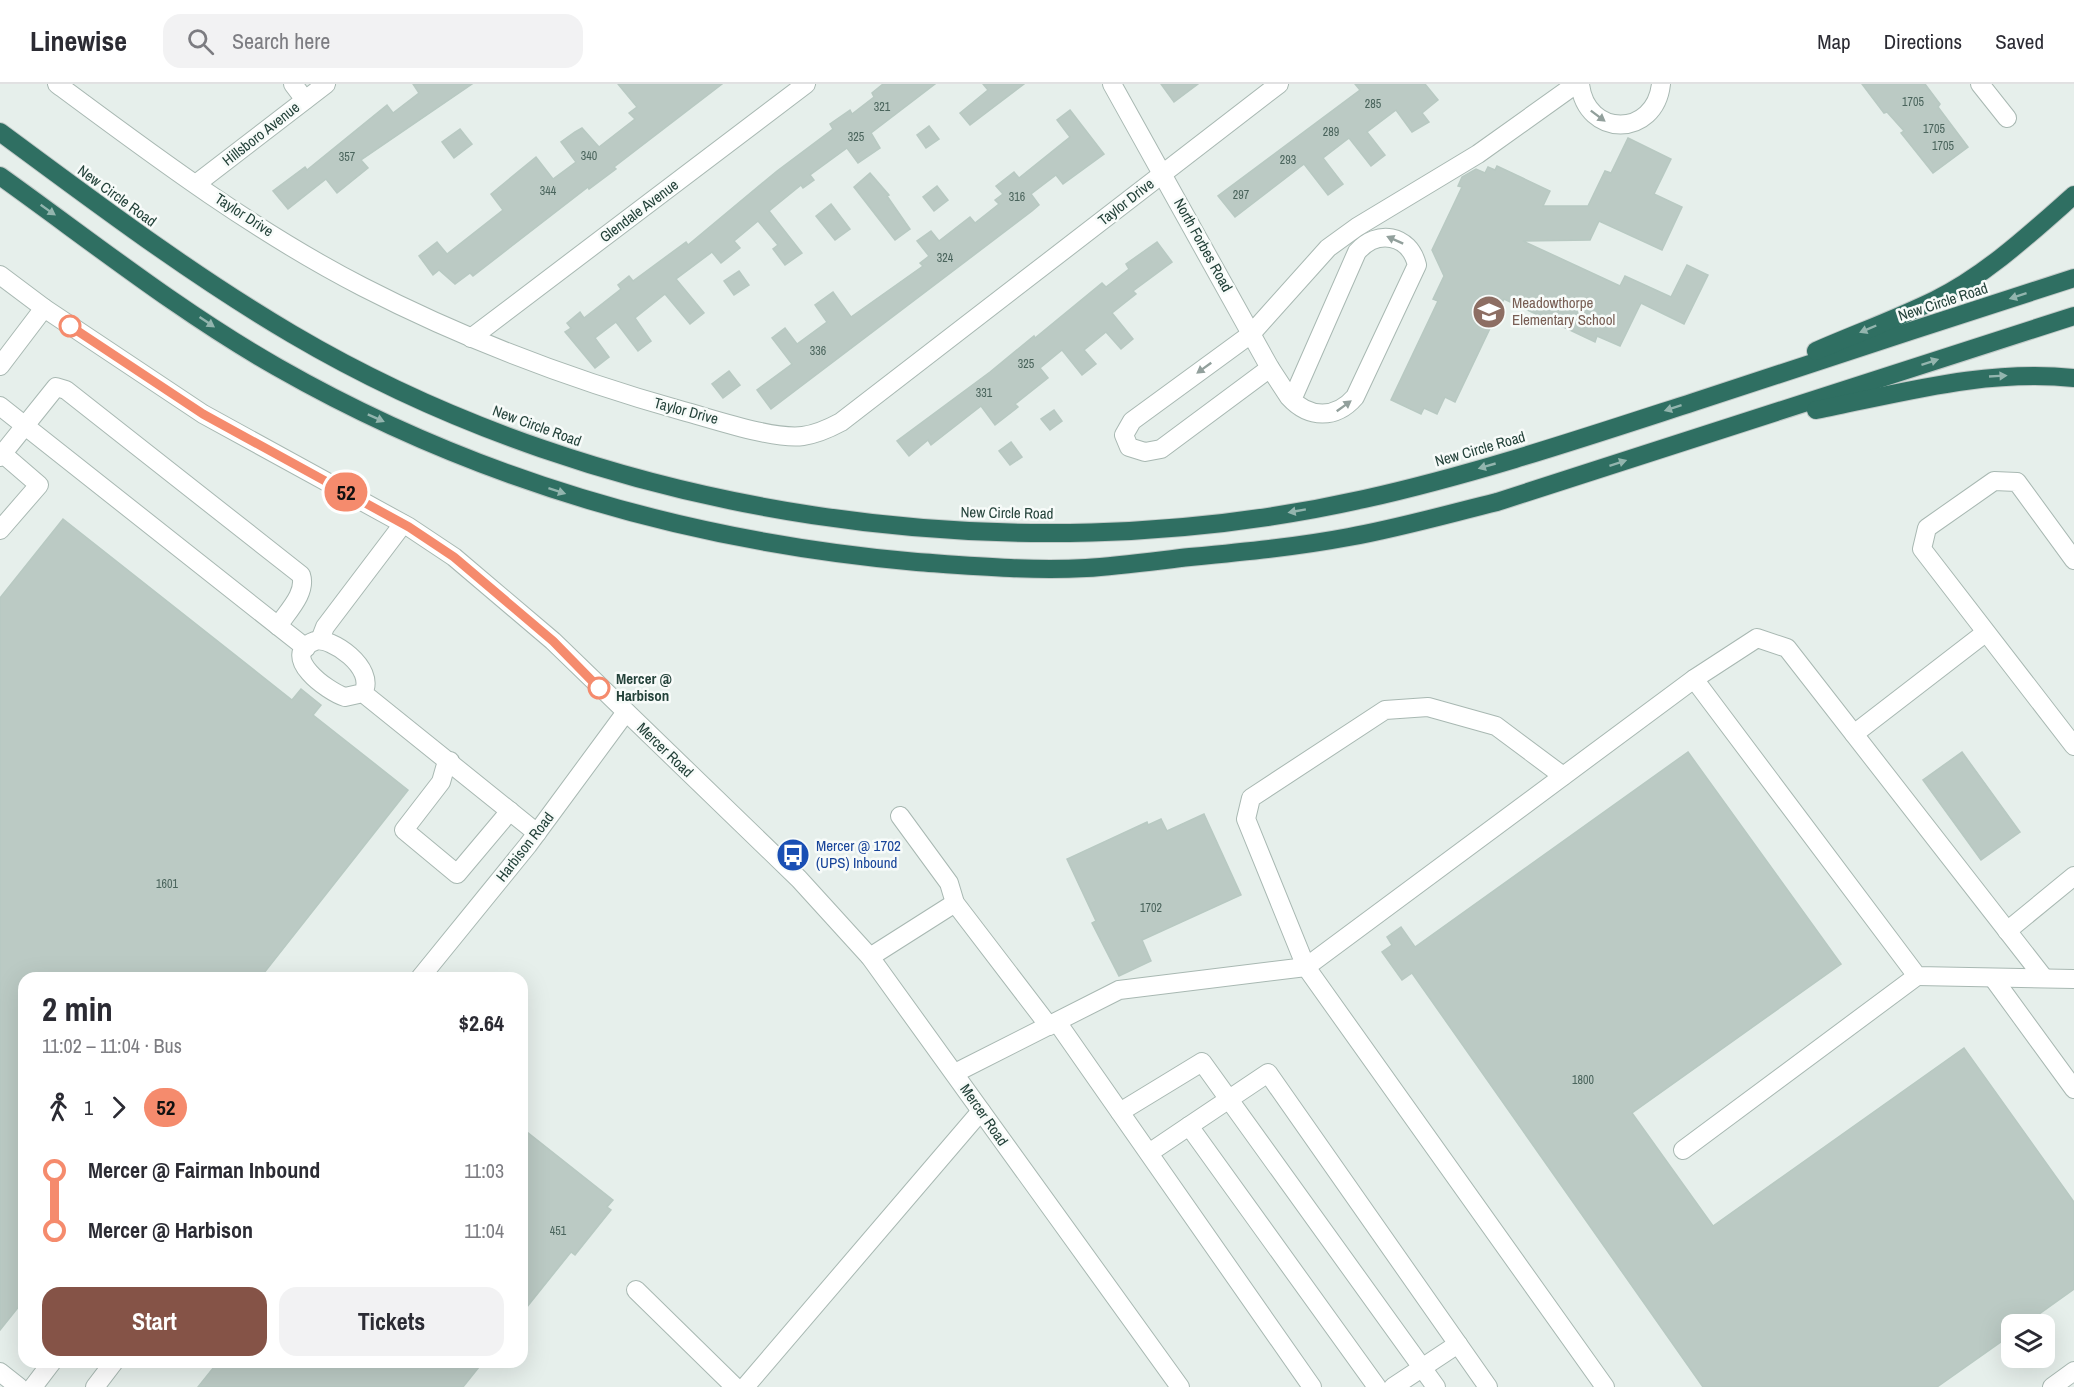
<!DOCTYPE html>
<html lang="en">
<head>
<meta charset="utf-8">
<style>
  body { margin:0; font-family:"Archivo Narrow",sans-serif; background:#f2f2f3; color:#2b2b33; height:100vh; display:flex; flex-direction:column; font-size:22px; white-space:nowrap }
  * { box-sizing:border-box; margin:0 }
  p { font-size:20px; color:#7c7c81 }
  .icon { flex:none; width:33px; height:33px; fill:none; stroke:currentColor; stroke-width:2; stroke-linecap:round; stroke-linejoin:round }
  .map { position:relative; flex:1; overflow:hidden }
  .sheet { position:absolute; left:18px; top:888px; width:510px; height:396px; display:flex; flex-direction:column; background:#fff; border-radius:18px; box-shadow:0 6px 24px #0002 }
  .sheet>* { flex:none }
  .badge { padding:0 12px; border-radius:20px; font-size:21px; line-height:39px }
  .buttons { position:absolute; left:2001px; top:1230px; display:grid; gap:12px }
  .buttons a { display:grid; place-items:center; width:54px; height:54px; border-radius:12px; background:#fff; box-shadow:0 6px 24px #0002; font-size:30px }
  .map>.badge { position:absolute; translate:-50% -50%; box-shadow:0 0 0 3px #fff }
  .legs { display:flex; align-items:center; gap:9px; height:66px; padding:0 24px; font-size:20px }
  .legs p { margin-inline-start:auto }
  .summary { display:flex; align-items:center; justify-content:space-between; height:102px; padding:0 24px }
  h1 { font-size:33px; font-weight:800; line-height:45px }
  .action { display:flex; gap:12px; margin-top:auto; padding:12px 24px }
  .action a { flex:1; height:69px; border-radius:18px; background:#855347; color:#fff; font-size:24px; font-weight:800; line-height:69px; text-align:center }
  .action a+a { background:#f2f2f3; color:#2b2b33 }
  ul { padding:0 24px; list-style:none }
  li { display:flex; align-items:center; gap:21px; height:60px; font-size:22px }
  li i { display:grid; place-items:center; width:9px; height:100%; margin:0 8px; background:currentColor }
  li i::after { content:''; width:15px; height:15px; margin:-8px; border:4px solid; border-radius:50%; background:#fff }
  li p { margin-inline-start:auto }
  li:first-child i { background:linear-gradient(#0000 50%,currentColor 0) }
  li:last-child i { background:linear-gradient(currentColor 50%,#0000 0) }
  header { display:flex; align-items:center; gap:36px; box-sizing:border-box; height:84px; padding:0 30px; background:#fff; border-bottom:2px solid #e1e1e2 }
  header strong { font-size:28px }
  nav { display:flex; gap:33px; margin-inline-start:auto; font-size:21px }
  .search { width:420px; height:54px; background:#f2f2f3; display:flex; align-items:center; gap:15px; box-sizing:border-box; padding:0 21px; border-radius:18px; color:#7c7c81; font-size:22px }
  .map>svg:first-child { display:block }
  .building { fill:#bbcac4; stroke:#b8c9c2; stroke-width:1.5 }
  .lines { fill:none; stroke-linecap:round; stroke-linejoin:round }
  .minor-casing { stroke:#a8b8b2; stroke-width:20 }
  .highway-casing { stroke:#c2cac8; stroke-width:20 }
  .minor { stroke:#fff; stroke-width:18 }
  .highway { stroke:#2f6f62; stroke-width:18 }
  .oneway { fill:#92a09c }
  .oneway2 { fill:#93b5ae }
  .line-1-casing { stroke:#fff; stroke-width:14 }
  .line-1 { stroke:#f58b6d; stroke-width:9 }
  .stop-1-dot { fill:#fff; stroke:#f58b6d; stroke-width:3 }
  .labels { text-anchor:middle; stroke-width:5; stroke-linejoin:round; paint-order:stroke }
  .number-label { font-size:12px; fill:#4a645c }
  .street-label { font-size:15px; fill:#24423a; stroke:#f7fbf9 }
  .education-label { font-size:15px; fill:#785e54; stroke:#f7fbf9; text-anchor:start }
  .stop-label { font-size:15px; font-weight:bold; fill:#24423a; stroke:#f7fbf9; text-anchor:start }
  .transit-label { font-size:15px; fill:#164399; stroke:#f7fbf9; text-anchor:start }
</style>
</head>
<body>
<header>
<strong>Linewise</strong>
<div class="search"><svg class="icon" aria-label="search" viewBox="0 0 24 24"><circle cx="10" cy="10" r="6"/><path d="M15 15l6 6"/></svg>Search here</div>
<nav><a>Map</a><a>Directions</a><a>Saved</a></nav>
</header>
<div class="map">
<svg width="2074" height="1303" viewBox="0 0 2074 1303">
  <rect width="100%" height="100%" fill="#e6efeb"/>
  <!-- building -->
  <g class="building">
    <path d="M413 0H472L361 76 368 84 337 109 326 95 288 125 273 107 305 83 307 86 387 21 393 29 419 9Z"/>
    <path d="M618 0H722L614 83 616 85 589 105 588 103 473 192 470 189 455 200 439 186 433 191 419 172 437 158 447 170 503 126 491 110 536 73 553 95 576 78 561 58 575 48 582 44 599 63 635 35 629 29 637 23Z"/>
    <path d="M883 0H935L871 49 880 64 858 79 847 64 810 91 814 96 803 104 801 101 769 127 802 169 785 181 773 165 778 161 758 137 734 157 740 164 721 179 712 168 676 195 704 229 690 240 665 210 635 234 651 257 638 267 616 238 595 254 609 273 595 284 565 248 571 244 567 239 580 228 584 234 621 205 618 201 629 192 633 197 686 158 688 161 777 87 833 45 830 40 850 26 852 30 874 13 872 9Z"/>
    <path d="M983 0H1024L970 41 960 29 988 6Z"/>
    <path d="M1161 0H1198L1174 18Z"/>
    <path d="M1355 0H1425L1438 16 1422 29 1429 38 1412 48 1396 26 1367 48 1385 71 1371 82 1349 54 1323 74 1343 100 1328 111 1304 80 1235 133 1218 112 1360 6Z"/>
    <path d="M1862 0H1925L1940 20 1938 23 1968 63 1933 89 1901 49 1904 47 1887 28 1884 29Z"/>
    <path d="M1070 26 1104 70 1063 100 1056 91 1031 110 1039 121 1032 127 771 325 757 306 792 280 772 254 785 244 797 260 827 238 815 221 833 208 851 233 923 182 920 179 929 172 917 157 931 147 939 157 970 133 975 139 999 120 995 116 1003 110 996 102 1014 88 1019 94 1070 53 1057 36Z"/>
    <path d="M929 42 939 55 926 64 917 51Z"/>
    <path d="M460 45 472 60 454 74 442 58Z"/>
    <path d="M1628 54 1671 75 1654 110 1682 123 1662 166 1599 137 1590 156 1523 157 1620 202 1625 192 1671 213 1687 181 1708 191 1684 240 1641 219 1620 262 1597 252 1595 258 1504 215 1455 318 1445 313 1437 330 1424 324 1421 330 1391 316 1438 217 1433 215 1444 192 1432 166 1462 103 1458 102 1462 93 1476 85 1485 89 1488 83 1495 86 1497 82 1550 107 1543 122H1588L1605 87 1611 89Z"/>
    <path d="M870 89 889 111 887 112 910 145 895 156 854 103Z"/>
    <path d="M937 102 948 116 934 127 923 113Z"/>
    <path d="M831 120 850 145 835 156 816 132Z"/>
    <path d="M1157 158 1172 178 1133 207 1136 210 1112 229 1133 255 1121 265 1106 248 1084 266 1096 280 1082 291 1062 266 1040 284 1048 294 1015 320 1018 323 995 341 981 322 931 361 928 356 909 372 897 357 990 288 1034 252 1035 254 1102 199 1106 203 1129 185 1126 180Z"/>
    <path d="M739 187 749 201 734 211 724 197Z"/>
    <path d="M729 287 740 301 723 314 712 300Z"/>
    <path d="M1054 326 1062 337 1050 346 1041 335Z"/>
    <path d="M1011 358 1022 373 1010 381 999 367Z"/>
    <path d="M63 435 292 616 301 605 321 621 313 631 408 706 260 894H24V1216L0 1246V514Z"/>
    <path d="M1688 668 1841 880 1632 1029 1713 1142 1964 964 2074 1118V1205L2025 1240H2012V1250L1937 1303H1703L1412 889 1402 896 1382 868 1392 861 1387 853 1401 843 1415 863Z"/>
    <path d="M1962 668 2020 748 1981 776 1923 696Z"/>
    <path d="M1204 730 1241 811 1142 856 1151 877 1119 892 1092 839 1096 837 1067 775 1147 738 1148 741 1161 735 1167 747Z"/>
    <path d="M522 1044 613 1116 607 1123 611 1126 575 1171 571 1168 522 1229Z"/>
    <path d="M218 1278H483L463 1303H198Z"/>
  </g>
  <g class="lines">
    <defs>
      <g id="minor">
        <path d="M57 0C154 72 254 147 363 203 466 256 572 296 683 327 713 335 774 356 803 352 817 350 828 345 841 338L1279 0"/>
        <path d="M293 0 305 16"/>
        <path d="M1112 0 1270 284 1289 313C1309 335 1336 335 1355 313L1417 181C1409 150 1377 145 1357 168L1292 316"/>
        <path d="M1580 0C1586 54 1655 54 1661 0"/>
        <path d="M1980 0 2007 34"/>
        <path d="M196 100 326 0"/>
        <path d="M0 191 44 224 203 330 409 443 454 473 553 557 799 795 870 873 1180 1303"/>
        <path d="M471 254 806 0"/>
        <path d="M0 282 44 224"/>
        <path d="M1270 284 1161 365 1145 368 1129 363 1124 351 1132 337 1251 250 1328 164 1357 143 1478 70 1576 0"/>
        <path d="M0 322 306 564"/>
        <path d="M0 373 56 303 66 306 301 491C307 509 287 528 278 542"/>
        <path d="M0 446 39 401 3 370"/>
        <path d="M2074 476 2017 398 1994 397 1927 444 1922 465 2074 662"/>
        <path d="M320 556 325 543 403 440"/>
        <path d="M1694 595 1757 554 1787 564 2044 894"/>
        <path d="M363 609C377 584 330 552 315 557 277 571 328 608 345 613L363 609 537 749"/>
        <path d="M1854 650 1985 549"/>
        <path d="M450 677 445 684 441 698 404 746 457 790 510 727"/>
        <path d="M900 732 949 799 955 819 1049 942"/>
        <path d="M2007 847 2074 792"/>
        <path d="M870 873 955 819"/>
        <path d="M420 894 528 761 626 628"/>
        <path d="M1993 894 2074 1005"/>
        <path d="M1057 938 1312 1303"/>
        <path d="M955 989 1119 906 1306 883 1246 735 1251 714 1385 626 1428 623 1496 642 1563 692"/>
        <path d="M1120 1028 1202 978 1436 1303"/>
        <path d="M1189 1042 1268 989 1488 1303"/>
        <path d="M1683 1066 1917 892"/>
        <path d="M1149 1069 1189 1042 1377 1303"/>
        <path d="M636 1206 735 1303"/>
        <path d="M0 1288 19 1303"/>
        <path d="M33 1303 52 1278"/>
        <path d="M95 1303 114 1278"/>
        <path d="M745 1303 981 1027"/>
        <path d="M1393 1303 1458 1260"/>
        <path d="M1605 1303 1306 883 1694 595 1917 892 2074 895"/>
        <path d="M2052 1303 2074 1287"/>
      </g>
      <g id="highway">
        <path d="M0 48C95 118 190 190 292 250 604 434 1011 494 1364 415 1476 390 1586 353 1694 318 1821 276 1947 235 2074 194"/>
        <path d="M0 92C91 157 180 228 277 283 475 396 691 458 917 478 973 482 1030 487 1086 484 1120 482 1155 477 1190 473 1243 468 1296 463 1349 453 1399 444 1448 430 1497 418L2074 232"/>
        <path d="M1816 267C1855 250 1896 235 1935 216 1986 191 2031 149 2074 111"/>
        <path d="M1816 326C1902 309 1985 285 2074 294"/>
      </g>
    </defs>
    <!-- minor casing -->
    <use href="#minor" class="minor-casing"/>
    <!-- highway casing -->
    <use href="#highway" class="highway-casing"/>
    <!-- minor -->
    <use href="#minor" class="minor"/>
    <!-- highway -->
    <use href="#highway" class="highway"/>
  </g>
  <!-- one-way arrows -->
  <defs><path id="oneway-solid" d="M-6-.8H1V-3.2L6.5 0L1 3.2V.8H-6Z" transform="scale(1.5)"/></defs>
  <g class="oneway">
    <use href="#oneway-solid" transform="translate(1598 32) rotate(37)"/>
    <use href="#oneway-solid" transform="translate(1395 156) rotate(-156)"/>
    <use href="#oneway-solid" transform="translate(1204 284) rotate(144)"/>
    <use href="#oneway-solid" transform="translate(1344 322) rotate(-36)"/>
  </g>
  <g class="oneway2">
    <use href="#oneway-solid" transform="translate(48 126) rotate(35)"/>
    <use href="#oneway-solid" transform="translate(2018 212) rotate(162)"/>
    <use href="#oneway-solid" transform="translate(207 238) rotate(34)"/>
    <use href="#oneway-solid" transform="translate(1868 245) rotate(157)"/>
    <use href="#oneway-solid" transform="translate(1930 278) rotate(-18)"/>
    <use href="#oneway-solid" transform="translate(1998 292) rotate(-3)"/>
    <use href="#oneway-solid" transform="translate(1673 324) rotate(162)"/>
    <use href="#oneway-solid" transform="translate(376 334) rotate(24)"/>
    <use href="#oneway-solid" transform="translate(1618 379) rotate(-18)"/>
    <use href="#oneway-solid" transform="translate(1487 382) rotate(164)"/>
    <use href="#oneway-solid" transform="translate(557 407) rotate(18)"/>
    <use href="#oneway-solid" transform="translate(1297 427) rotate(170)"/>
  </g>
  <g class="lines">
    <defs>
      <path id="line-1" d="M70 242 203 330 409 443 454 473 553 557 599 604"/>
    </defs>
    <!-- line-1 casing -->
    <use href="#line-1" class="line-1-casing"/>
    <!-- line-1 -->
    <use href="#line-1" class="line-1"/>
  </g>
  <!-- icons -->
  <defs>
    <symbol id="school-disc" viewBox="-11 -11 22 22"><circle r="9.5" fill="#8d6e63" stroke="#f7fbf9"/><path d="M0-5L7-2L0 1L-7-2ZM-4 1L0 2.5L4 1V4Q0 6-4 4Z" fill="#fff"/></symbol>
    <symbol id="bus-disc" viewBox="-11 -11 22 22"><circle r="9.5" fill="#1a4fb4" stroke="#f7fbf9"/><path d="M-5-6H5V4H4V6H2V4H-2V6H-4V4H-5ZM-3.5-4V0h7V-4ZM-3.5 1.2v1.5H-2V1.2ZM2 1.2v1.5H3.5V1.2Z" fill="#fff"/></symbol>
  </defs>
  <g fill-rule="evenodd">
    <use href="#school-disc" x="1470" y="209" width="38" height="38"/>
    <use href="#bus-disc" x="774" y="752" width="38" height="38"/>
  </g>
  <!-- markers -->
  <g class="stop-1-dot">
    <circle cx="70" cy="242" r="10"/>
    <circle cx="599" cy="604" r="10"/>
  </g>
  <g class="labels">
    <!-- number labels -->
    <g class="number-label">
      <text x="1913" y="22">1705</text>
      <text x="1373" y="24">285</text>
      <text x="882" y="27">321</text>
      <text x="1934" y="49">1705</text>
      <text x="1331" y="52">289</text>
      <text x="856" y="57">325</text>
      <text x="1943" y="66">1705</text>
      <text x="589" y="76">340</text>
      <text x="347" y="77">357</text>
      <text x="1288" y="80">293</text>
      <text x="548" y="111">344</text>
      <text x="1241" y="115">297</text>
      <text x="1017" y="117">316</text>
      <text x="945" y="178">324</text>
      <text x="818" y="271">336</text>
      <text x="1026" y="284">325</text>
      <text x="984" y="313">331</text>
      <text x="167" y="804">1601</text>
      <text x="1151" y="828">1702</text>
      <text x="1583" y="1000">1800</text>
      <text x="558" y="1151">451</text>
    </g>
    <!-- street labels -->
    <g class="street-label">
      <text transform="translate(261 50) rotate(-38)" y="5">Hillsboro Avenue</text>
      <text transform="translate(117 112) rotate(36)" y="5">New Circle Road</text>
      <text transform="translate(1126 118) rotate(-38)" y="5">Taylor Drive</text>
      <text transform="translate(639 127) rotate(-37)" y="5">Glendale Avenue</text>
      <text transform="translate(244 131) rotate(33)" y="5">Taylor Drive</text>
      <text transform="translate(1203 161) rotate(61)" y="5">North Forbes Road</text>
      <text transform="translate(1943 218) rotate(-18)" y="5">New Circle Road</text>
      <text transform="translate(686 327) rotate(15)" y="5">Taylor Drive</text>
      <text transform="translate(537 342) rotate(20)" y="5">New Circle Road</text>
      <text transform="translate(1480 365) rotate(-16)" y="5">New Circle Road</text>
      <text transform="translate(1007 429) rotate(1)" y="5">New Circle Road</text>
      <text transform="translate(665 666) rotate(44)" y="5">Mercer Road</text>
      <text transform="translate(525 763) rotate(-52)" y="5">Harbison Road</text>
      <text transform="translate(984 1031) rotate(55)" y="5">Mercer Road</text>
    </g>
    <!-- education labels -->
    <g class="education-label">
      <text x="1512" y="224">Meadowthorpe<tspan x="1512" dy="17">Elementary School</tspan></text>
    </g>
    <!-- stop labels -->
    <g class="stop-label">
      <text x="616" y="600">Mercer @<tspan x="616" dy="17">Harbison</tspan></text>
    </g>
    <!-- transit labels -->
    <g class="transit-label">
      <text x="816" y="767">Mercer @ 1702<tspan x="816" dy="17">(UPS) Inbound</tspan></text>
    </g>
  </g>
</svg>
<div class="buttons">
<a><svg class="icon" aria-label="layers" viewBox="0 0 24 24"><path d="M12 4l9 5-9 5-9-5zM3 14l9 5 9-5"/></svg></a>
</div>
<b class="badge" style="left:346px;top:408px;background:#f58b6d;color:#111">52</b>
<section class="sheet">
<div class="summary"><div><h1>2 min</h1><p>11:02 – 11:04 · Bus</p></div><b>$2.64</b></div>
<div class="legs"><svg class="icon" aria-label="walk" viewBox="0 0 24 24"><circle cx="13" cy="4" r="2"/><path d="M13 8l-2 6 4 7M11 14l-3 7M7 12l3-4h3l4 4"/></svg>1<svg class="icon" aria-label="forward" viewBox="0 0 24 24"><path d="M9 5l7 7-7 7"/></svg><b class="badge" style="background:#f58b6d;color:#111">52</b></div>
<ul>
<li><i style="color:#f58b6d"></i><b>Mercer @ Fairman Inbound</b><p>11:03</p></li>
<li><i style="color:#f58b6d"></i><b>Mercer @ Harbison</b><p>11:04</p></li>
</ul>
<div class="action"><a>Start</a><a>Tickets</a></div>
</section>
</div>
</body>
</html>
